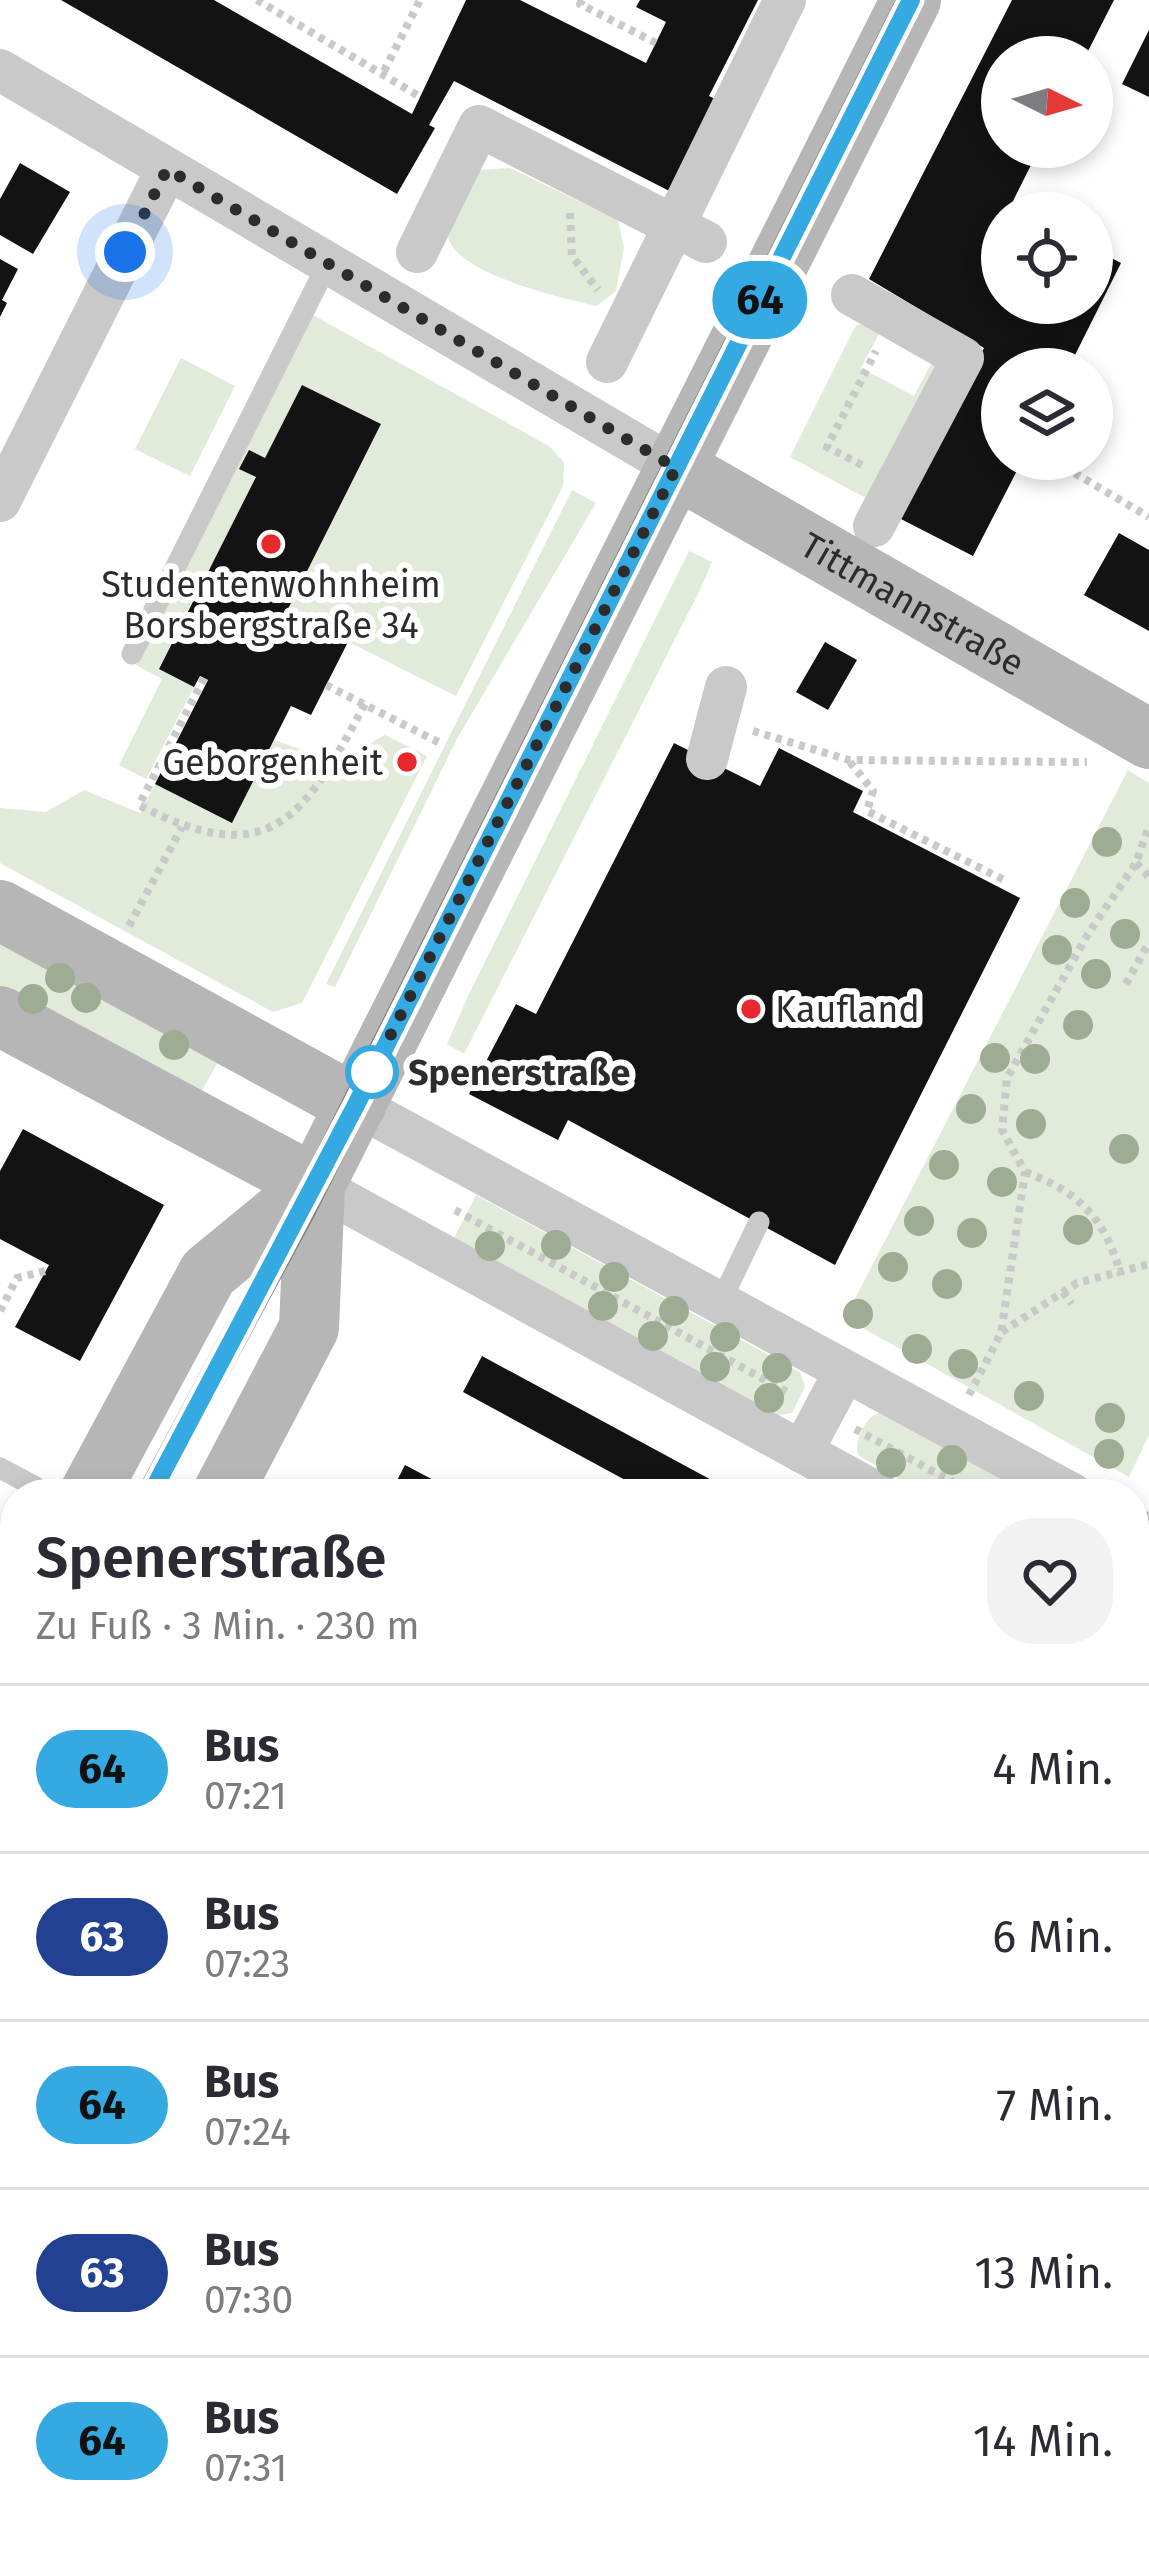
<!DOCTYPE html>
<html lang="de">
<head>
<meta charset="utf-8">
<style>
  body { margin:0; font-family:"Fira Sans",sans-serif; background:#f2f2f3; color:#2b2b33; height:100vh; display:flex; flex-direction:column; font-size:45px; white-space:nowrap }
  * { box-sizing:border-box; margin:0 }
  p { font-size:39px; color:#7c7c81 }
  .icon { flex:none; width:66px; height:66px; fill:none; stroke:currentColor; stroke-width:2; stroke-linecap:round; stroke-linejoin:round }
  .map { position:relative; flex:1; overflow:hidden }
  .drawer { position:absolute; left:0px; top:1479px; width:1149px; height:1071px; display:flex; flex-direction:column; background:#fff; border-radius:48px 48px 0 0; box-shadow:0 6px 18px #0003 }
  .drawer>* { flex:none }
  .badge { padding:0 24px; border-radius:39px; font-size:42px; line-height:78px }
  .needle { width:78px; rotate:95deg }
  .tools { position:absolute; left:981px; top:36px; display:grid; gap:24px }
  .tools a { display:grid; place-items:center; width:132px; height:132px; border-radius:50%; background:#fff; box-shadow:0 6px 18px #0003; font-size:60px }
  .you { position:absolute; width:60px; height:60px; margin:-30px; border:9px solid #fff; border-radius:50%; background:#1a73e8; box-shadow:0 0 0 18px #1a73e833 }
  .map>.badge { position:absolute; translate:-50% -50%; box-shadow:0 0 0 6px #fff }
  .round { display:grid; place-items:center; flex:none; width:126px; height:126px; border-radius:48px; background:#f2f2f3 }
  .head { display:flex; align-items:center; justify-content:space-between; height:204px; padding:0 36px }
  h1 { font-size:57px; font-weight:600; line-height:90px }
  ul { padding:0; list-style:none }
  li { display:flex; align-items:center; gap:36px; height:168px; padding:0 36px; border-top:3px solid #e1e1e2 }
  li div { flex:1 }
  li b { display:block; font-size:45px }
  li em { font-style:normal }
  li .badge { min-width:132px; font-weight:700; text-align:center }
  .map>svg:first-child { display:block }
  .green { fill:#e2ebd9 }
  .building { fill:#131313 }
  .lines { fill:none; stroke-linecap:round; stroke-linejoin:round }
  .path { stroke:#c9c9c9; stroke-width:8; stroke-dasharray:6 6; stroke-linecap:butt }
  .lane { stroke:#c9c9c9; stroke-width:21 }
  .street { stroke:#c9c9c9; stroke-width:42 }
  .secondary { stroke:#b6b6b6; stroke-width:60 }
  .tram { stroke:#818181; stroke-width:3 }
  .tree { fill:#9dac92 }
  .line-casing { stroke:#fff; stroke-width:27 }
  .line { stroke:#35a9e1; stroke-width:18 }
  .walk { stroke:#2c2c2c; stroke-width:12; stroke-dasharray:0 21.6 }
  .poi-dot { fill:#e9282e; stroke:#fff; stroke-width:4.5 }
  .stop-dot { fill:#fff; stroke:#35a9e1; stroke-width:6 }
  .labels { text-anchor:middle; stroke-width:12; stroke-linejoin:round; paint-order:stroke }
  .poi-label { font-size:36px; fill:#2c2c2c; stroke:#fff }
  .street-label { font-size:36px; fill:#2c2c2c; stroke:#fff }
  .stop-label { font-size:36px; font-weight:bold; fill:#2c2c2c; stroke:#fff; text-anchor:start }
</style>
</head>
<body>
<div class="map">
<svg width="1149" height="2549" viewBox="0 0 1149 2549">
  <rect width="100%" height="100%" fill="#fff"/>
  <!-- green -->
  <g class="green">
    <path d="M510 168 618 220 624 248 616 291 597 306C564 299 441 271 448 229 450 210 468 188 477 170Z"/>
    <path d="M313 315 549 446 564 462 563 486 456 696 287 611 381 424 302 385 265 458 248 451 240 469 256 477 159 668 194 687 146 779 119 765 162 679 136 665Z"/>
    <path d="M871 323 882 328 861 368 914 396 934 358 941 376 873 502 790 457 856 325Z"/>
    <path d="M181 358 235 386 190 476 135 449Z"/>
    <path d="M572 490 596 503 458 737 335 987 326 984Z"/>
    <path d="M689 551 712 562 700 590 464 1054 447 1044 469 994Z"/>
    <path d="M385 735 427 756 302 1003 273 1012 0 863V808L46 812 84 790 140 813 155 784 274 740 337 762Z"/>
    <path d="M1128 770 1149 783V1435L1129 1477 845 1318Z"/>
    <path d="M0 936 220 1058 197 1100 0 990Z"/>
    <path d="M476 1195 800 1372 805 1387 792 1413 778 1415 454 1238Z"/>
    <path d="M879 1413 1029 1494H924L858 1455C854 1441 864 1418 879 1413Z"/>
    <path d="M15 2265V2535H92L90 2549H0V2376Z"/>
    <path d="M276 2535H456L454 2549H274Z"/>
  </g>
  <!-- building -->
  <g class="building">
    <path d="M61 0H214L412 114 466 0H520L646 63 666 22 636 7 640 0H758L709 96 728 105 681 197 454 81 429 125 435 128 397 194Z"/>
    <path d="M1012 0H1114L1085 57H1002V147H1040L1007 213H1002V303H1092V248L1121 263 1068 369H1002V459H1023L973 556 897 517 984 348 869 279Z"/>
    <path d="M1149 30V97L1122 84Z"/>
    <path d="M20 163 70 192 33 254 0 235V199Z"/>
    <path d="M0 259 18 269 2 300 7 303 0 317Z"/>
    <path d="M302 385 381 424 287 611 348 642 311 715 291 706 232 823 155 784 208 680 200 676 194 687 159 669 256 477 239 469 249 450 265 458Z"/>
    <path d="M1119 533 1149 550V631L1084 595Z"/>
    <path d="M825 642 857 660 828 710 796 692Z"/>
    <path d="M674 743 760 786 779 748 863 791 853 812 1020 898 835 1265 568 1120 558 1140 469 1094 516 1004 536 1014Z"/>
    <path d="M23 1129 164 1205 80 1361 15 1327 49 1265 0 1239V1171Z"/>
    <path d="M482 1356 730 1490 728 1494H651L463 1392Z"/>
    <path d="M405 1465 460 1494H390Z"/>
    <path d="M1134 1733 1149 1741V1809L1134 1839Z"/>
    <path d="M1149 2267V2460L1134 2452V2295Z"/>
    <path d="M103 2535H160L158 2549H101Z"/>
    <path d="M464 2535H523L521 2549H462Z"/>
    <path d="M758 2535H863L855 2549H783Z"/>
    <path d="M964 2535H1027L1053 2549H990Z"/>
  </g>
  <g class="lines">
    <!-- path -->
    <g class="path">
      <path d="M257 0 422 98"/>
      <path d="M582 0 580 4 656 43"/>
      <path d="M384 71 420 0"/>
      <path d="M570 213 572 256 598 290"/>
      <path d="M1054 461 1149 517"/>
      <path d="M862 465 827 447 876 351"/>
      <path d="M204 678 139 805C271 874 305 816 365 704"/>
      <path d="M326 685 440 743"/>
      <path d="M753 731 849 760 1087 762"/>
      <path d="M850 762 873 791 867 811 1006 881"/>
      <path d="M1136 863 1149 877"/>
      <path d="M129 926 182 827"/>
      <path d="M1126 984 1149 942"/>
      <path d="M1025 1172C1080 1192 1105 1219 1121 1275"/>
      <path d="M455 1210 789 1393"/>
      <path d="M1063 1292 1072 1304"/>
      <path d="M0 1311 17 1278 45 1271"/>
      <path d="M1002 1332 1077 1283 1149 1264"/>
      <path d="M969 1395 1001 1333 1025 1172 1002 1130 1007 1078 1088 934 1136 863 1149 826"/>
      <path d="M855 1429 975 1494"/>
      <path d="M1134 1581 1149 1589"/>
      <path d="M0 2289 15 2182"/>
      <path d="M1065 2535 1088 2549"/>
      <path d="M367 2549 369 2535"/>
      <path d="M440 2549 441 2535"/>
    </g>
    <!-- lane -->
    <g class="lane">
      <path d="M132 654 327 265"/>
      <path d="M720 1303 759 1222"/>
      <path d="M0 1468 49 1494"/>
      <path d="M151 1494 292 1228"/>
      <path d="M0 1836 15 1768"/>
      <path d="M1134 2199 1149 2171"/>
      <path d="M1134 2490 1149 2498"/>
    </g>
    <!-- street -->
    <g class="street">
      <path d="M0 70 676 468"/>
      <path d="M417 252 479 126 706 242"/>
      <path d="M852 295 963 358 874 526"/>
      <path d="M607 362 785 0"/>
      <path d="M0 501 167 169"/>
      <path d="M707 759 726 687"/>
      <path d="M356 1105 1072 1494"/>
      <path d="M315 1185 879 1494"/>
      <path d="M802 1452 845 1371"/>
      <path d="M1134 1528 1149 1536"/>
      <path d="M1134 1633 1149 1642"/>
      <path d="M206 2549 208 2535"/>
      <path d="M581 2549 583 2535"/>
    </g>
    <!-- secondary -->
    <g class="secondary">
      <path id="s1" d="M676 468 1149 739"/>
      <path d="M0 910 356 1105"/>
      <path d="M0 1016 315 1185"/>
      <path d="M89 1494 208 1273 315 1185 911 0"/>
      <path d="M222 1494 309 1328 315 1185"/>
      <path d="M0 1668 15 1631"/>
      <path d="M0 1880 15 1857"/>
    </g>
    <!-- tram -->
    <g class="tram">
      <path d="M137 1494 304 1179 897 0"/>
      <path d="M163 1494 313 1216 921 0"/>
      <path d="M0 1789 15 1735"/>
      <path d="M0 1877 15 1806"/>
    </g>
  </g>
  <!-- trees -->
  <g class="tree">
    <circle cx="1107" cy="842" r="15"/>
    <circle cx="1075" cy="903" r="15"/>
    <circle cx="1125" cy="934" r="15"/>
    <circle cx="1057" cy="950" r="15"/>
    <circle cx="1096" cy="974" r="15"/>
    <circle cx="60" cy="978" r="15"/>
    <circle cx="86" cy="998" r="15"/>
    <circle cx="33" cy="999" r="15"/>
    <circle cx="1078" cy="1025" r="15"/>
    <circle cx="174" cy="1045" r="15"/>
    <circle cx="995" cy="1058" r="15"/>
    <circle cx="1035" cy="1059" r="15"/>
    <circle cx="971" cy="1109" r="15"/>
    <circle cx="1031" cy="1124" r="15"/>
    <circle cx="1124" cy="1149" r="15"/>
    <circle cx="944" cy="1165" r="15"/>
    <circle cx="1002" cy="1182" r="15"/>
    <circle cx="919" cy="1221" r="15"/>
    <circle cx="1078" cy="1230" r="15"/>
    <circle cx="972" cy="1233" r="15"/>
    <circle cx="556" cy="1245" r="15"/>
    <circle cx="490" cy="1246" r="15"/>
    <circle cx="893" cy="1267" r="15"/>
    <circle cx="614" cy="1277" r="15"/>
    <circle cx="947" cy="1284" r="15"/>
    <circle cx="603" cy="1306" r="15"/>
    <circle cx="674" cy="1311" r="15"/>
    <circle cx="858" cy="1314" r="15"/>
    <circle cx="653" cy="1336" r="15"/>
    <circle cx="725" cy="1337" r="15"/>
    <circle cx="917" cy="1349" r="15"/>
    <circle cx="963" cy="1364" r="15"/>
    <circle cx="715" cy="1367" r="15"/>
    <circle cx="777" cy="1368" r="15"/>
    <circle cx="1029" cy="1396" r="15"/>
    <circle cx="769" cy="1398" r="15"/>
    <circle cx="1110" cy="1418" r="15"/>
    <circle cx="1109" cy="1454" r="15"/>
    <circle cx="952" cy="1460" r="15"/>
    <circle cx="891" cy="1463" r="15"/>
  </g>
  <g class="lines">
    <defs>
      <path id="line" d="M151 1494 356 1105 911 0"/>
    </defs>
    <!-- line casing -->
    <use href="#line" class="line-casing"/>
    <!-- line -->
    <use href="#line" class="line"/>
    <!-- walk -->
    <path class="walk" d="M125 252 167 169 676 468 372 1072"/>
  </g>
  <!-- markers -->
  <g class="poi-dot">
    <circle cx="271" cy="544" r="12"/>
    <circle cx="407" cy="762" r="12"/>
    <circle cx="751" cy="1009" r="12"/>
  </g>
  <circle class="stop-dot" cx="372" cy="1072" r="24"/>
  <g class="labels">
    <!-- poi labels -->
    <g class="poi-label">
      <text x="271" y="597">Studentenwohnheim<tspan x="271" dy="41">Borsbergstraße 34</tspan></text>
      <text x="383" y="775" text-anchor="end">Geborgenheit</text>
      <text x="775" y="1022" text-anchor="start">Kaufland</text>
    </g>
    <!-- street labels -->
    <g class="street-label">
      <text dy="13" stroke="none"><textPath href="#s1" startOffset="273">Tittmannstraße</textPath></text>
    </g>
    <!-- stop labels -->
    <g class="stop-label">
      <text x="408" y="1085">Spenerstraße</text>
    </g>
  </g>
</svg>
<div class="tools">
<a><svg class="needle" viewBox="-14 -14 28 28"><path d="M0-13l5 13h-10z" fill="#e53935"/><path d="M0 13l5-13h-10z" fill="#7c7c81"/></svg></a>
<a><svg class="icon" aria-label="locate" viewBox="0 0 24 24"><circle cx="12" cy="12" r="6"/><path d="M12 2v4M12 18v4M2 12h4M18 12h4"/></svg></a>
<a><svg class="icon" aria-label="layers" viewBox="0 0 24 24"><path d="M12 4l9 5-9 5-9-5zM3 14l9 5 9-5"/></svg></a>
</div>
<div class="you" style="left:125px;top:252px"></div>
<b class="badge" style="left:760px;top:300px;background:#35a9e1;color:#111">64</b>
<section class="drawer">
<div class="head"><div><h1>Spenerstraße</h1><p>Zu Fuß · 3 Min. · 230 m</p></div><a class="round"><svg class="icon" aria-label="heart" viewBox="0 0 24 24"><path d="M12 20l-8-8c-3-5 5-10 8-4 3-6 11-1 8 4z"/></svg></a></div>
<ul>
<li><span class="badge" style="background:#35a9e1;color:#111">64</span><div><b>Bus</b><p>07:21</p></div><em>4 Min.</em></li>
<li><span class="badge" style="background:#224193;color:#fff">63</span><div><b>Bus</b><p>07:23</p></div><em>6 Min.</em></li>
<li><span class="badge" style="background:#35a9e1;color:#111">64</span><div><b>Bus</b><p>07:24</p></div><em>7 Min.</em></li>
<li><span class="badge" style="background:#224193;color:#fff">63</span><div><b>Bus</b><p>07:30</p></div><em>13 Min.</em></li>
<li><span class="badge" style="background:#35a9e1;color:#111">64</span><div><b>Bus</b><p>07:31</p></div><em>14 Min.</em></li>
</ul>
</section>
</div>
</body>
</html>
